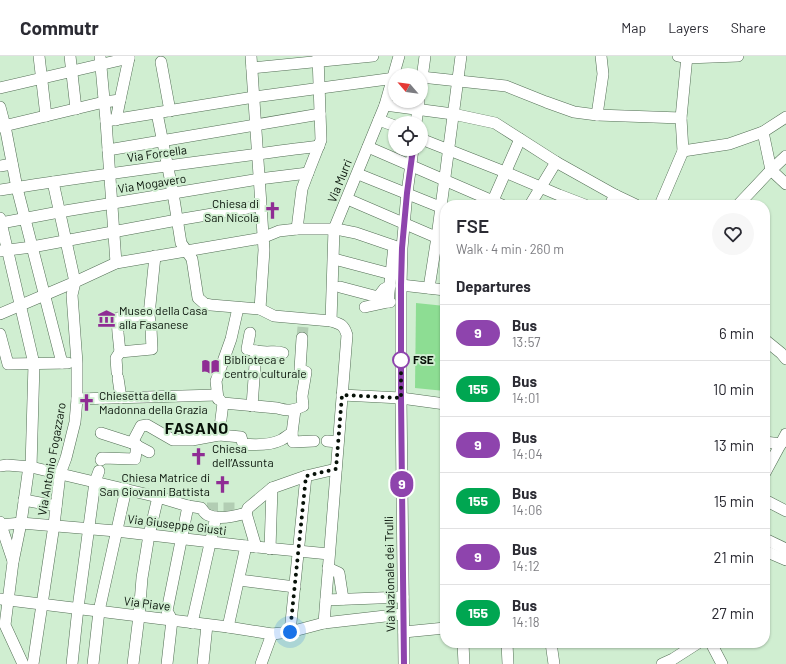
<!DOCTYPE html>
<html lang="en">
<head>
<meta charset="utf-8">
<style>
  body { margin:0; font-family:Barlow,sans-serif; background:#f7f7f7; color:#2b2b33; height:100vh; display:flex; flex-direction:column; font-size:15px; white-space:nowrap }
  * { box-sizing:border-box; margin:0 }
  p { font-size:13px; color:#7c7c81 }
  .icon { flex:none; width:22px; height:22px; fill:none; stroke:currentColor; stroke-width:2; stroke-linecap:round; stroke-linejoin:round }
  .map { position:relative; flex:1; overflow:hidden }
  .sheet { position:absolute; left:440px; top:144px; width:330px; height:448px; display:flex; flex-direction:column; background:#fff; border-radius:16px; box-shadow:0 1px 3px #0004 }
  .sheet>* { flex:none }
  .badge { padding:0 8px; border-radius:13px; font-size:14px; line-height:26px }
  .needle { width:26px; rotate:298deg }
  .tools { position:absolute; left:388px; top:12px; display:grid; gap:8px }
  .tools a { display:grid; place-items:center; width:40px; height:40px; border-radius:50%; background:#fff; box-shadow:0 1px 3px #0004; font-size:20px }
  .you { position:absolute; width:20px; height:20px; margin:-10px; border:3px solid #fff; border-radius:50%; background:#1a73e8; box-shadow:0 0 0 6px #1a73e833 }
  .map>.badge { position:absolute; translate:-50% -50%; box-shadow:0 0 0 2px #fff }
  h2 { padding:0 16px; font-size:15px; line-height:36px }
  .round { display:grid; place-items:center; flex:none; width:42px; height:42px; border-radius:21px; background:#f7f7f7 }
  .head { display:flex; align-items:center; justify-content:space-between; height:68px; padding:0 16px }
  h1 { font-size:19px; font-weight:600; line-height:30px }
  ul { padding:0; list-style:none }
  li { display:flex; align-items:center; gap:12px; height:56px; padding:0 16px; border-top:1px solid #e1e1e2 }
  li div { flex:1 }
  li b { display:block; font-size:15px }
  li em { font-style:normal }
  li .badge { min-width:44px; font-weight:700; text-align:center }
  header { display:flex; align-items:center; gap:24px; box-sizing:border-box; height:56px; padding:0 20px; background:#fff; border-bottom:1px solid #e1e1e2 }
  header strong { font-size:19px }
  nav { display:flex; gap:22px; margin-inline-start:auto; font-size:14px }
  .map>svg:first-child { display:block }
  .green { fill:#8ddd93 }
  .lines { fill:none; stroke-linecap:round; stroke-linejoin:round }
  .minor-tunnel { stroke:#b2cdb3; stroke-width:11; stroke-dasharray:11 5.5; stroke-linecap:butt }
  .minor-casing { stroke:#536e55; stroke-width:12 }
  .minor { stroke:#fff; stroke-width:11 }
  .line-casing { stroke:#fff; stroke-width:9 }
  .line { stroke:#8e44ad; stroke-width:6 }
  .walk { stroke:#071108; stroke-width:4; stroke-dasharray:0 7.2 }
  .stop-dot { fill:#fff; stroke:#8e44ad; stroke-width:2 }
  .labels { text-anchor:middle; stroke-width:4; stroke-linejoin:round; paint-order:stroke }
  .street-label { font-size:12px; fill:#071108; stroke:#d0eed1 }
  .poi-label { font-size:12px; fill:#071108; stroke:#d0eed1; text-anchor:start }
  .stop-label { font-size:12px; font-weight:bold; fill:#071108; stroke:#d0eed1; text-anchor:start }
  .district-label { font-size:16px; font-weight:bold; letter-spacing:1px; fill:#071108; stroke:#d0eed1 }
</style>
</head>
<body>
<header>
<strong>Commutr</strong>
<nav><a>Map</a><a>Layers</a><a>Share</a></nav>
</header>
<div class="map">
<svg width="786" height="608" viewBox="0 0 786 608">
  <rect width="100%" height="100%" fill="#d0eed1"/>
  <!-- green -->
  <path class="green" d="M416 247 445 250V335L415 332Z"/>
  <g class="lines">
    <!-- minor-tunnel -->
    <g class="minor-tunnel">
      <path d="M302 282 303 271"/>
      <path d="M207 452H240"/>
    </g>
    <defs>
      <g id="minor">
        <path d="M39 0 46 60"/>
        <path d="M70 0 76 53"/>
        <path d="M100 0 106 65 116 207"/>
        <path d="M678 0 687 2 738 0"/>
        <path d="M161 6 170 55"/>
        <path d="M252 12 373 0"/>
        <path d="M421 21 506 30 546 46 574 56 597 59 681 62"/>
        <path d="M421 30 425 0"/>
        <path d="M0 32 129 2"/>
        <path d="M120 44 129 2V0"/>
        <path d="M385 49 453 58 495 67 556 106 615 139 636 149"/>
        <path d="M0 51 5 70 17 132 62 307"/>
        <path d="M157 57 173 137 181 187 192 203 198 242 205 248 211 249 260 253 264 194 251 0"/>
        <path d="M597 59 603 18 601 0"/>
        <path d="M379 64 395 70"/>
        <path d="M106 65 254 41 395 22"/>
        <path d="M416 67 419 45"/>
        <path d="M0 71 104 46 120 44 116 64"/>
        <path d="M763 76 771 114"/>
        <path d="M421 83 505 116 559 139 585 149"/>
        <path d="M368 91 502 149"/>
        <path d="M108 94 320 58"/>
        <path d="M683 95 729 88 763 76 786 61"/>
        <path d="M0 110 12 108"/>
        <path d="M771 114 786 128"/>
        <path d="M363 120 445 153"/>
        <path d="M0 134C106 117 212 104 319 90"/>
        <path d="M352 145 445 185"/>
        <path d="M491 149 520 83"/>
        <path d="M530 149 556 106"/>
        <path d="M610 149 615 139"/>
        <path d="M660 149 683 95 681 62 687 0"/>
        <path d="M738 149 771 114 786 100"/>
        <path d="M0 162 34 308 31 411"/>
        <path d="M1 167 59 156 259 123 308 117"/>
        <path d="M297 173 302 133 308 117 321 84 318 0"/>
        <path d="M341 174 356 177 394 190 388 246"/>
        <path d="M0 195 32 191 177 164 260 150"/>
        <path d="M338 204 391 218"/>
        <path d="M401 229 445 234"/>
        <path d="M340 231 378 241 384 233 390 230"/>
        <path d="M429 232 437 181 461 0"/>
        <path d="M365 251 388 246H390"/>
        <path d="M260 253 274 260 331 265C341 268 344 269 347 279L324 567"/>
        <path d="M0 258 75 226 116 207 262 182 279 175 297 173H334"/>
        <path d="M149 259 117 262 118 277 120 296 152 293 151 272 149 259 155 200"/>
        <path d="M331 265 334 173 385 49 399 0"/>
        <path d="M250 277 247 293C254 295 260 296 267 296 273 296 277 295 283 297"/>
        <path d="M0 278 8 308 68 307"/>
        <path d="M765 284 781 297 786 303"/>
        <path d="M117 316 116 302 120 296"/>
        <path d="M118 322 121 342"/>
        <path d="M342 339 401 342 445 348"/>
        <path d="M77 343 217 339"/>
        <path d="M220 344 218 343 216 325 231 283 238 252"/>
        <path d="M223 347 277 352C288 355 293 355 303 350L302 340 306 316 300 313 302 282"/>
        <path d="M252 350 256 295"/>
        <path d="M295 354 292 377 293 386 314 385"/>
        <path d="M101 377 132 387 149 396"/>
        <path d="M219 379 223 347"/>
        <path d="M327 385 338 386"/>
        <path d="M765 386 781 388"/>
        <path d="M132 387 141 370 147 369 173 384H192L219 379 241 381 243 388C254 389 271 389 281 384 285 382 288 379 292 377"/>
        <path d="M101 404 102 402 135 403 137 389"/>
        <path d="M0 410 7 409 31 411 158 441 188 450 201 452C203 454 205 458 208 459 218 464 236 460 246 457L248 452 272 432 306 420 336 413"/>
        <path d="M765 417 786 378"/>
        <path d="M24 444 56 450"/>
        <path d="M765 444 786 455"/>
        <path d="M246 457 256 491"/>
        <path d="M0 466 13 505"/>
        <path d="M0 469 21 467 116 475 246 490 329 498"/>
        <path d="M765 483 786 493"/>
        <path d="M270 493 272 432"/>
        <path d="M765 495 786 504"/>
        <path d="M328 512 339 517 343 543"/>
        <path d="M239 524 295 531"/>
        <path d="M0 543 228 571 272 578 290 576 324 567 403 558"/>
        <path d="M326 544 403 541"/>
        <path d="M192 567 216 461"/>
        <path d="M228 571 246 490"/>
        <path d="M290 576 306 420"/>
        <path d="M404 576 445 572"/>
        <path d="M463 587 464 608"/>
        <path d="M507 587 508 608"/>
        <path d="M551 587 554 608"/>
        <path d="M711 587 722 608"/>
        <path d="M23 608 5 569 13 506 21 467 29 410"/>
        <path d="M33 608 54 469 60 418 66 402 75 366 77 343V307L72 239 75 226 53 126"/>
        <path d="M72 608 78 552 95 426 99 415"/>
        <path d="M93 608 99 555 126 433"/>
        <path d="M133 608 139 560 142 522 149 479 158 441"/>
        <path d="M167 608 172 564 167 555 188 450"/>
        <path d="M203 608 207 569"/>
        <path d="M261 608 272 578"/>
        <path d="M404 608 401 342V229L402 192 407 137 413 93"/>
        <path d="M662 608 673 603 698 587"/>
      </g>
    </defs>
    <!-- minor casing -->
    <use href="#minor" class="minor-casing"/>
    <!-- minor -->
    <use href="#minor" class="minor"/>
  </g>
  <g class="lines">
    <defs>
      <path id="line" d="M404 608 401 342V229L402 192 407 137 413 93"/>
    </defs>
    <!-- line casing -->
    <use href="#line" class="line-casing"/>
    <!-- line -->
    <use href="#line" class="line"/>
    <!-- walk -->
    <path class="walk" d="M290 576 306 420 336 413 342 339 401 342V301V304"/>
  </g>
  <!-- icons -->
  <defs>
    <symbol id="church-bare" viewBox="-9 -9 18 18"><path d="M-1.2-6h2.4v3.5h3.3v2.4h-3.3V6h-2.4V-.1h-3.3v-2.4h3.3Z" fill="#8f2d94" stroke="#d0eed1" stroke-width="2.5" paint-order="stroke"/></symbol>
    <symbol id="museum-bare" viewBox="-9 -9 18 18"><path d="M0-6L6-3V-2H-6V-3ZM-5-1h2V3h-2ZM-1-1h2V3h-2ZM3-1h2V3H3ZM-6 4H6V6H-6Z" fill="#8f2d94" stroke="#d0eed1" stroke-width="2.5" paint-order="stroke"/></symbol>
    <symbol id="library-bare" viewBox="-9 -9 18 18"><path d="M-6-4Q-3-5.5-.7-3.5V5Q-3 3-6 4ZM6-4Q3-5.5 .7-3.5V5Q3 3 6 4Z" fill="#8f2d94" stroke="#d0eed1" stroke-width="2.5" paint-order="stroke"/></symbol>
  </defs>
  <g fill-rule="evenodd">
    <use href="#church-bare" x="260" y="142" width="25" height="25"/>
    <use href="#museum-bare" x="94" y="250" width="25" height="25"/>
    <use href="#library-bare" x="198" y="298" width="25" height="25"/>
    <use href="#church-bare" x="74" y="334" width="25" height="25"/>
    <use href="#church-bare" x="186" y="388" width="25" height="25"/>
    <use href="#church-bare" x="210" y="416" width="25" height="25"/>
  </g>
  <!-- markers -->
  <circle class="stop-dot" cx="401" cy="304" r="8"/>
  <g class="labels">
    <!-- street labels -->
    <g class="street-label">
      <text transform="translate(157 98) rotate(-8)" y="4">Via Forcella</text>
      <text transform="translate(340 125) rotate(-68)" y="4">Via Murri</text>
      <text transform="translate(152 128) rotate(-9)" y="4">Via Mogavero</text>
      <text transform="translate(52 403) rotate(-80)" y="4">Via Antonio Fogazzaro</text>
      <text transform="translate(177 469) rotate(7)" y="4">Via Giuseppe Giusti</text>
      <text transform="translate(390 518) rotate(-91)" y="4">Via Nazionale dei Trulli</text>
      <text transform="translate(147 548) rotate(7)" y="4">Via Piave</text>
    </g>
    <!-- poi labels -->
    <g class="poi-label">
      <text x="259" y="152" text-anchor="end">Chiesa di<tspan x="259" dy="14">San Nicola</tspan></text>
      <text x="119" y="259">Museo della Casa<tspan x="119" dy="14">alla Fasanese</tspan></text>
      <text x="224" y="308">Biblioteca e<tspan x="224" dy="14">centro culturale</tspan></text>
      <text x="99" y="344">Chiesetta della<tspan x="99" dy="14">Madonna della Grazia</tspan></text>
      <text x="212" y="397">Chiesa<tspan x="212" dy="14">dell’Assunta</tspan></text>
      <text x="210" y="426" text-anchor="end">Chiesa Matrice di<tspan x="210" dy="14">San Giovanni Battista</tspan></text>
    </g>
    <!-- stop labels -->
    <g class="stop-label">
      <text x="413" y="308">FSE</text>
    </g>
    <!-- district labels -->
    <g class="district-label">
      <text x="197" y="378">FASANO</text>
    </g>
  </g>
</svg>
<div class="tools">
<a><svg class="needle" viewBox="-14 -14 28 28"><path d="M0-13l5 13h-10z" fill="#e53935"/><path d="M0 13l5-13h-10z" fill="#7c7c81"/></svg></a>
<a><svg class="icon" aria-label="locate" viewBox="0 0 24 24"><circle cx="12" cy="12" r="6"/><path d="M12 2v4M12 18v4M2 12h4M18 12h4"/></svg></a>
</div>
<div class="you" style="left:290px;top:576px"></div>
<b class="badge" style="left:402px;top:428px;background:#8e44ad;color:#fff">9</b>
<section class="sheet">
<div class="head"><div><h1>FSE</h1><p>Walk · 4 min · 260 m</p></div><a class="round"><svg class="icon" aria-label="heart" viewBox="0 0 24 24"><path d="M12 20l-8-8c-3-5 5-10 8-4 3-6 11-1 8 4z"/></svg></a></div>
<h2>Departures</h2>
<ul>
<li><span class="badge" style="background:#8e44ad;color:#fff">9</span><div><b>Bus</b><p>13:57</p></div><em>6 min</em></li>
<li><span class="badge" style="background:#00a651;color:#fff">155</span><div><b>Bus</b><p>14:01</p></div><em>10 min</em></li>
<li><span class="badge" style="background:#8e44ad;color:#fff">9</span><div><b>Bus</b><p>14:04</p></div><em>13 min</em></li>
<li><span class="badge" style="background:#00a651;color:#fff">155</span><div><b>Bus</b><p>14:06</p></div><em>15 min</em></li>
<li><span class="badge" style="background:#8e44ad;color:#fff">9</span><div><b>Bus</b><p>14:12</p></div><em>21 min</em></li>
<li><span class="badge" style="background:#00a651;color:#fff">155</span><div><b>Bus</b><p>14:18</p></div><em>27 min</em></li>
</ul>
</section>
</div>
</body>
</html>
